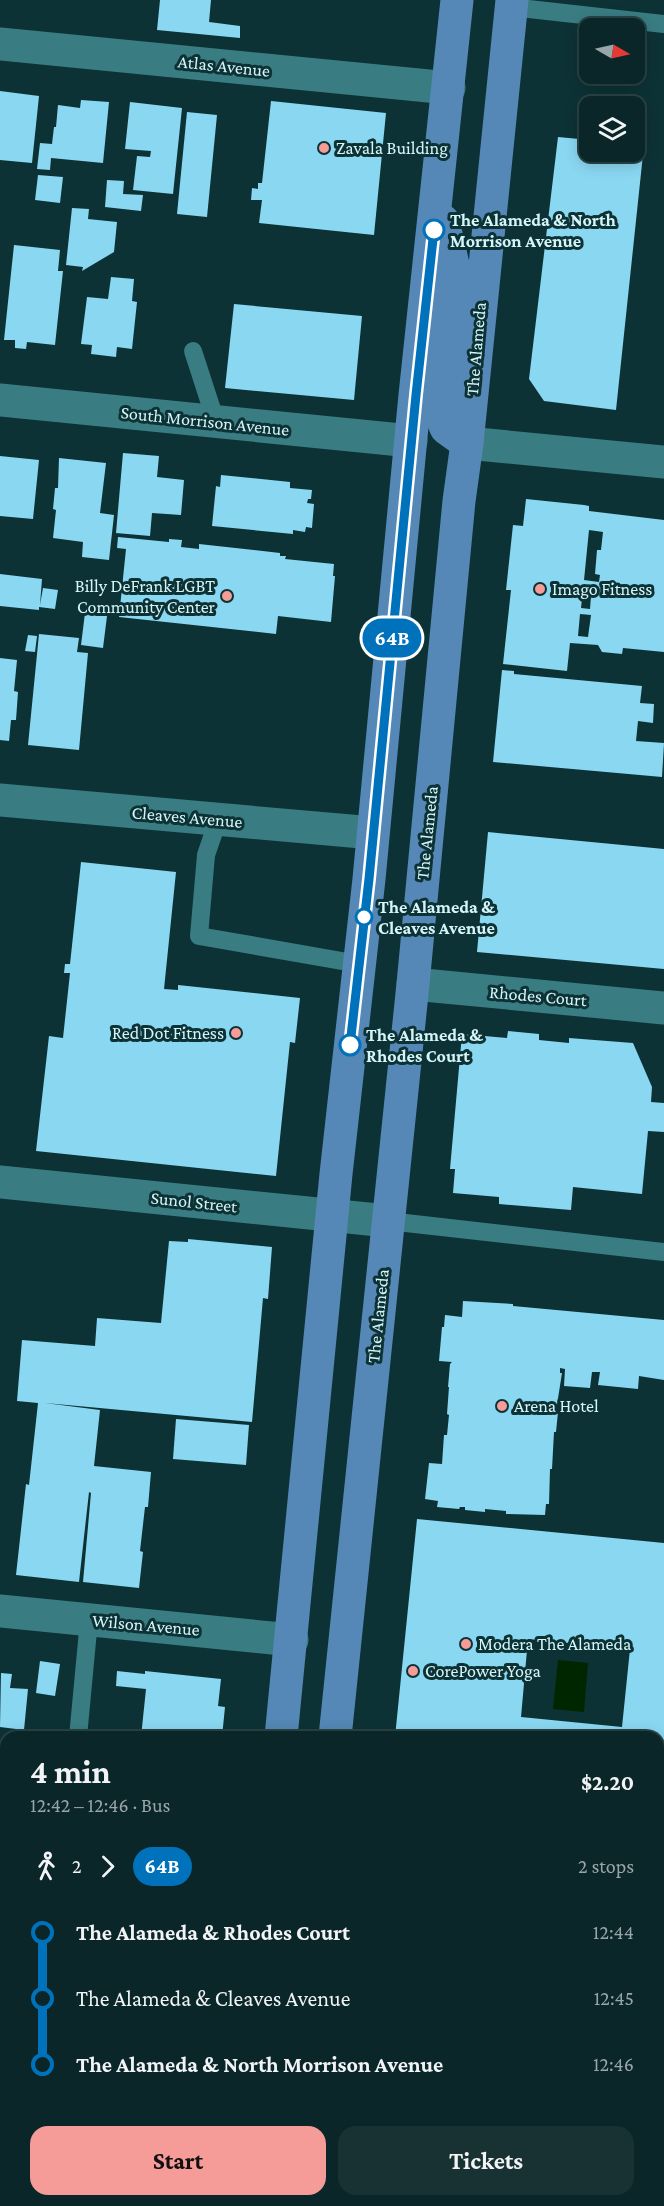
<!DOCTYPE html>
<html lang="en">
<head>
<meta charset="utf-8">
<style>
  body { margin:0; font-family:"Crimson Pro",serif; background:#183234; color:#f1f3f6; height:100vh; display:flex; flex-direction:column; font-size:22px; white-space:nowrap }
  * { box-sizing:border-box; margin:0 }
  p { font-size:20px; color:#99a5a8 }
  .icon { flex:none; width:33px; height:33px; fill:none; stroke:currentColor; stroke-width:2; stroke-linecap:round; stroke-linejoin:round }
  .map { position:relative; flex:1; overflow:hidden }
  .details { position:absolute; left:0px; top:1731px; width:664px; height:476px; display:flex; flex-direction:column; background:#0a2628; border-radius:18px 18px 0 0; box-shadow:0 3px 15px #0003,0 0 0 2px #2a4345 }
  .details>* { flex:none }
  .badge { padding:0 12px; border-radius:20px; font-size:21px; line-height:39px }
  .needle { width:39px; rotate:99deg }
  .fabs { position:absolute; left:579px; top:18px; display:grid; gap:12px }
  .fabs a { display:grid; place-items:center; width:66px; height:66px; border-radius:12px; background:#0a2628; box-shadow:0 3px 15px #0003,0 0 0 2px #2a4345; font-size:30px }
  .map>.badge { position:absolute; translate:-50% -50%; box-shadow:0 0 0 3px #fff }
  .legs { display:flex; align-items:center; gap:9px; height:66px; padding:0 30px; font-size:20px }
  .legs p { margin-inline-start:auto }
  .overview { display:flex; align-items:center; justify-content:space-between; height:102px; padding:0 30px }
  h1 { font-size:33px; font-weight:700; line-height:45px }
  .action { display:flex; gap:12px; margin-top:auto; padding:12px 30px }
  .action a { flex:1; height:69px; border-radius:18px; background:#f59b98; color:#111; font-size:24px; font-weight:700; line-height:69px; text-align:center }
  .action a+a { background:#183234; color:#f1f3f6 }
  ul { padding:0 30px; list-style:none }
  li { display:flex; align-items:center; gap:21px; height:66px; font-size:22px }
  li i { display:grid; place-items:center; width:9px; height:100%; margin:0 8px; background:currentColor }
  li i::after { content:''; width:15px; height:15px; margin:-8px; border:4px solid; border-radius:50%; background:#0a2628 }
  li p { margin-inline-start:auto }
  li:first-child i { background:linear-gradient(#0000 50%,currentColor 0) }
  li:last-child i { background:linear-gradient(currentColor 50%,#0000 0) }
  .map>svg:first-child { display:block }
  .water { fill:#002600 }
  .building { fill:#8ad7f2; fill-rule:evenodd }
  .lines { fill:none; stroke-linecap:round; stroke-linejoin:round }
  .service { stroke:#397d82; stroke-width:18 }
  .minor { stroke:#397d82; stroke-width:33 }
  .tertiary { stroke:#397d82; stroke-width:33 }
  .secondary { stroke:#47829c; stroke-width:33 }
  .primary { stroke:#5588b6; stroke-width:33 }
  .line-1-casing { stroke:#fff; stroke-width:14 }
  .line-1 { stroke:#0072bc; stroke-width:9 }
  .poi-dot { fill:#f59b98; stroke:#0d3235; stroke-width:2 }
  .stop-1-dot { fill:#fff; stroke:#0072bc; stroke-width:3 }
  .labels { text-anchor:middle; stroke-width:6; stroke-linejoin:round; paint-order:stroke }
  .street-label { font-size:18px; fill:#d5f6f9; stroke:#0d3235 }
  .poi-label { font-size:18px; fill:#d5f6f9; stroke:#0d3235; text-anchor:start }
  .stop-label { font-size:18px; font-weight:bold; fill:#d5f6f9; stroke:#0d3235; text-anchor:start }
</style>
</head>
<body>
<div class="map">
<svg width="664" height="2206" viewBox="0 0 664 2206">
  <rect width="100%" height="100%" fill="#0d3235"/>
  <!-- water -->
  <path class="water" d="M558 1660 588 1663 584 1712 553 1709Z"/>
  <!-- building -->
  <g class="building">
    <path d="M160 0H211L209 22 240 26V38L157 30Z"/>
    <path d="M0 91 39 96 32 163 0 160Z"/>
    <path d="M81 100 109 102 103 163 51 158 50 170 37 169 40 143 52 144 54 127H56L58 105 80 108Z"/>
    <path d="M271 101 386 113 374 235 259 223 262 200H251L252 188 258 189V183H262Z"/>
    <path d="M130 102 182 108 173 194 133 190 137 156 150 157 151 151 125 149Z"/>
    <path d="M187 112 217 115 207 217 177 214Z"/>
    <path d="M558 137 590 140V152H634V144L644 145 616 410 544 401 529 379Z"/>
    <path d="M38 175 63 177 60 203 35 200Z"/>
    <path d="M107 180 124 181 123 194 143 195 141 211 105 207Z"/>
    <path d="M72 208 89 209 88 219 117 222 114 252 82 271 83 267 66 265Z"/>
    <path d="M14 245 60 250 58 271H63L55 345 27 342 26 349 15 348V340H4Z"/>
    <path d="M111 277 134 279 132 301 137 302 132 349 117 347 116 357 91 354 92 345 81 344 87 297 108 299Z"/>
    <path d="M234 304 362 316 354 400 225 388Z"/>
    <path d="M123 453 159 456 157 477 184 480 181 515 152 513 150 536 116 533Z"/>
    <path d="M0 456 39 460 33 519 0 516Z"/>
    <path d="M59 458 106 463 100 513 114 515 109 560 82 557 83 542 53 538 56 510 53 509 55 488H58Z"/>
    <path d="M221 475 290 482V488L312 490 311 499H308L307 503 314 504 312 528 306 527 305 532 293 530V534L212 526 216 486 220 487Z"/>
    <path d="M526 499 584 505 589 506V511L664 520V652L623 648 622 654 602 652 598 645 570 643 567 671 503 664 511 590H506L513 525 523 526ZM589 530 603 532 601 550H597L595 574 600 575 599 582 584 580ZM583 589 596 590 595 596H591L590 609 581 608ZM580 614 591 615 588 637 578 636Z"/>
    <path d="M118 537 169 542V539L182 540 181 547 199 549V544L280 553V556H286L285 559 334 564 333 576H335L331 622 278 616 276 634 119 617 126 549 117 548Z"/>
    <path d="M0 574 42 579 40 605 43 588 58 590 55 609 39 607V610L0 606Z"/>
    <path d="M85 613 107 616 103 648 81 645Z"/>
    <path d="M39 634 79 638 77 652 88 653 79 750 28 745Z"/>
    <path d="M28 635 37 636 35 652 25 651Z"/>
    <path d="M0 658 17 660 14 691 18 692 16 720H11L9 741 0 740Z"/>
    <path d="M502 670 514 671V674L642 686 640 703 654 704 653 723 638 721 636 741 664 743 662 777 493 762Z"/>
    <path d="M488 832 664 849V969L477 952Z"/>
    <path d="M81 862 176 872 164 989 178 990V985L300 998 295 1043 290 1042 276 1176 36 1151 49 1036 63 1038 70 973H64L65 964H70Z"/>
    <path d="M508 1031 539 1034V1040L569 1043V1038L633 1043 652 1087 651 1102 664 1103V1132L648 1131 642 1194 573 1187 571 1210 499 1204V1197L453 1193 455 1169H450L462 1034 507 1038Z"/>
    <path d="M188 1239 272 1247 268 1299 263 1298 252 1422 45 1403 100 1410 94 1466 151 1472 148 1507H145L140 1551 143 1552 139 1588 83 1582 91 1493 89 1492 79 1582 16 1575 26 1484 29 1485 38 1403 17 1401 22 1340 95 1346 97 1318 161 1323 169 1241 188 1242Z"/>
    <path d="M463 1301 513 1304V1306L664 1320V1380L639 1376 638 1389 598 1385 600 1372H592L590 1388 564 1386 565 1369 560 1368V1373H562L556 1411 558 1412 556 1432H554L552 1469H550L549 1504H546L545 1515 506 1514V1511L485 1509V1512L465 1510V1507H460L459 1509 437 1507 438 1501 425 1499 429 1463 442 1464 444 1435H447L449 1415 447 1414 449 1387H448L450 1364 452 1362 439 1361 442 1327H444L445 1315 462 1317Z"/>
    <path d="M176 1419 249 1425 246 1465 173 1459Z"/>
    <path d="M417 1519 664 1543V1763H658V1737H395ZM528 1639 630 1649 622 1727 521 1717Z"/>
    <path d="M40 1661 60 1664 55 1696 36 1693Z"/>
    <path d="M117 1671 145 1674V1671L221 1679 218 1706 225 1707 222 1737H141L146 1689 116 1686Z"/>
    <path d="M1 1673 12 1674 10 1688 28 1689 24 1730 0 1727Z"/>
    <path d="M0 1748H6V1908L2 1907V1915H6V1922L2 1968H0Z"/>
    <path d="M0 2057 6 2058V2133L0 2132Z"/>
    <rect x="70" y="2200" width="85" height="6"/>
    <path d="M379 2200H478L468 2206H370Z"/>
  </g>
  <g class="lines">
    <!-- service -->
    <g class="service">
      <path d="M511 7 664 24"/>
      <path d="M193 351 216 422"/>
      <path d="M218 820 206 855 199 936 359 964"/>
      <path d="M388 1221 664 1252"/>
      <path d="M78 1737 89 1620"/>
      <path d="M658 2093 664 2103"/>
    </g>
    <!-- minor -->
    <g class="minor">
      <path d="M0 44 449 88"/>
      <path d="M0 400 411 441"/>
      <path d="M467 443 664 462"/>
      <path d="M0 800 373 833"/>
      <path d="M413 984 664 1008"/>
      <path d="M0 1611 292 1640"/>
      <path d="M0 2008 6 2009"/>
    </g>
    <!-- tertiary -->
    <path class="tertiary" d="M0 1182 388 1221"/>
    <!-- secondary -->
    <g class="secondary">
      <path d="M658 2182 664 2179"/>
      <path d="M616 2206 626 2200"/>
    </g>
    <!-- primary -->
    <g class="primary">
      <path d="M443 221 454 269 441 416 446 428 467 443"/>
      <path d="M281 1737 336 1174 369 879 415 395 457 0"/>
      <path d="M335 1737 413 984 459 501 467 443 512 0"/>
      <path d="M234 2206 235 2200"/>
      <path d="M285 2206 286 2200"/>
    </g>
  </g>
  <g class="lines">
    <defs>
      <path id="line-1" d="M350 1045 369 879 416 395 434 230"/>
    </defs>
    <!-- line-1 casing -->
    <use href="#line-1" class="line-1-casing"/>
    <!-- line-1 -->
    <use href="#line-1" class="line-1"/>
  </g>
  <!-- markers -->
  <g class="poi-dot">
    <circle cx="324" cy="148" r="6"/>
    <circle cx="540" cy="589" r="6"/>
    <circle cx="227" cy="596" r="6"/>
    <circle cx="236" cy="1033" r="6"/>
    <circle cx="502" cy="1406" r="6"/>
    <circle cx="466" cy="1644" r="6"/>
    <circle cx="413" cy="1671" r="6"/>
  </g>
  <g class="stop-1-dot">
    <circle cx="434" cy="230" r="10"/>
    <circle cx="364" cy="917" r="8"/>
    <circle cx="350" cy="1045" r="10"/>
  </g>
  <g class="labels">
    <!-- street labels -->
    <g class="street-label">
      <text transform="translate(224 66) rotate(6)" y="6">Atlas Avenue</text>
      <text transform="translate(476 349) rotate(-85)" y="6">The Alameda</text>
      <text transform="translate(205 421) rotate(6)" y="6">South Morrison Avenue</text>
      <text transform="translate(187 817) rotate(5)" y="6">Cleaves Avenue</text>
      <text transform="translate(427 833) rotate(-84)" y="6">The Alameda</text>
      <text transform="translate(538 996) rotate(5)" y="6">Rhodes Court</text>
      <text transform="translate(194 1202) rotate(6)" y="6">Sunol Street</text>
      <text transform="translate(378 1316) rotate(-84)" y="6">The Alameda</text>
      <text transform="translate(146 1625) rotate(5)" y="6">Wilson Avenue</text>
    </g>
    <!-- poi labels -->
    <g class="poi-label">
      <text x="336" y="154">Zavala Building</text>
      <text x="215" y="592" text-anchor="end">Billy DeFrank LGBT<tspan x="215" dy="21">Community Center</tspan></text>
      <text x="552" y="595">Imago Fitness</text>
      <text x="224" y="1039" text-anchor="end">Red Dot Fitness</text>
      <text x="514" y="1412">Arena Hotel</text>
      <text x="478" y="1650">Modera The Alameda</text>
      <text x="425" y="1677">CorePower Yoga</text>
    </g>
    <!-- stop labels -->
    <g class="stop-label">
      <text x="450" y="226">The Alameda &amp; North<tspan x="450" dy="21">Morrison Avenue</tspan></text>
      <text x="378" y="913">The Alameda &amp;<tspan x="378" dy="21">Cleaves Avenue</tspan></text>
      <text x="366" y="1041">The Alameda &amp;<tspan x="366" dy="21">Rhodes Court</tspan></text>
    </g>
  </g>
</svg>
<div class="fabs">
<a><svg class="needle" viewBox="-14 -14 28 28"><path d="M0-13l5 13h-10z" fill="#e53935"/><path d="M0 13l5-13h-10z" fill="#99a5a8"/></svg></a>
<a><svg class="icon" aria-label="layers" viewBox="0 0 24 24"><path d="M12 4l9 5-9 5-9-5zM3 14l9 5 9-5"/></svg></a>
</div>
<b class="badge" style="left:392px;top:638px;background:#0072bc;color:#fff">64B</b>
<section class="details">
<div class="overview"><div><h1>4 min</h1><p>12:42 – 12:46 · Bus</p></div><b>$2.20</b></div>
<div class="legs"><svg class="icon" aria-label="walk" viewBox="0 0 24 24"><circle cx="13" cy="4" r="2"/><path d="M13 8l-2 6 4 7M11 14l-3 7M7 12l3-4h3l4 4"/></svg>2<svg class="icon" aria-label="forward" viewBox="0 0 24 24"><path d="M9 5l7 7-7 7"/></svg><b class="badge" style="background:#0072bc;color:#fff">64B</b><p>2 stops</p></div>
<ul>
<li><i style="color:#0072bc"></i><b>The Alameda &amp; Rhodes Court</b><p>12:44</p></li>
<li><i style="color:#0072bc"></i><span>The Alameda &amp; Cleaves Avenue</span><p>12:45</p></li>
<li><i style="color:#0072bc"></i><b>The Alameda &amp; North Morrison Avenue</b><p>12:46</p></li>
</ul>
<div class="action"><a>Start</a><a>Tickets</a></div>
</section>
</div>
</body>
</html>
